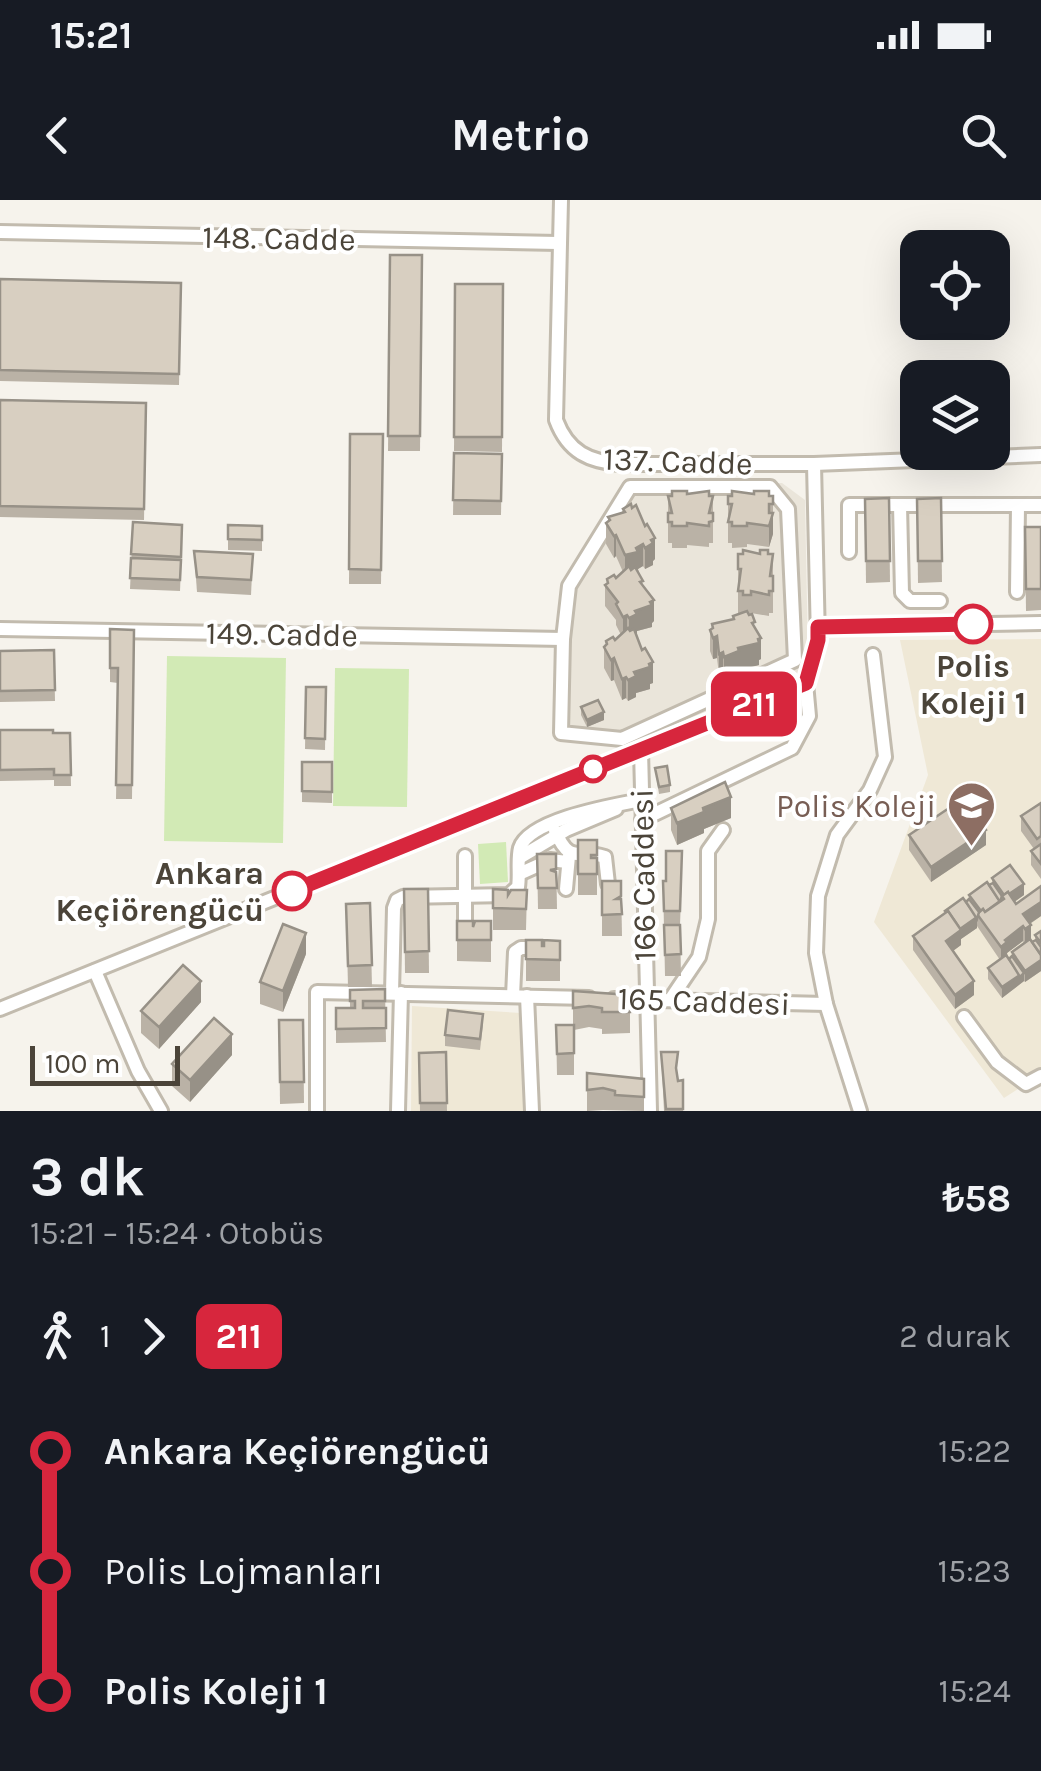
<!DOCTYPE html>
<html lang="tr">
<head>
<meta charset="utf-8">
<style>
  body { margin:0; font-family:Karla,sans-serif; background:#242831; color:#f1f3f6; height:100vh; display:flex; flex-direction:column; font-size:38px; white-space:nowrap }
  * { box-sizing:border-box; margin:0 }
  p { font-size:32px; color:#9ea1a6 }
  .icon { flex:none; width:55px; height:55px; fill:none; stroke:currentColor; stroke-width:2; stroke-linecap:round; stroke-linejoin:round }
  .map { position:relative; height:911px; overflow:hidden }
  .panel { display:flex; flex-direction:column; background:#171b24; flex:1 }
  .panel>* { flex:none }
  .badge { padding:0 20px; border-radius:15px; font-size:35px; line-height:65px }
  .fabs { position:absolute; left:900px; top:30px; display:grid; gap:20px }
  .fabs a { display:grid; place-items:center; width:110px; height:110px; border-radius:20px; background:#171b24; box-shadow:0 10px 40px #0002; font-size:50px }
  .scale { position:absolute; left:30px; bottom:25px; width:150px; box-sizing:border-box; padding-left:10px; border:5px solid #4b4439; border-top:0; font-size:28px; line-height:35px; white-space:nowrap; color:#4b4439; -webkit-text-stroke:8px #fff; paint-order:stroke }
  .map>.badge { position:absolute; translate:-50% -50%; box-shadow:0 0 0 5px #fff }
  .legs { display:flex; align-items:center; gap:15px; height:110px; padding:0 30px; font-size:32px }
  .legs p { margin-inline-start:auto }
  .summary { display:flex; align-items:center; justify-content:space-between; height:170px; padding:0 30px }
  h1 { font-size:55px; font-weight:700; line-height:75px }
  ul { padding:0 30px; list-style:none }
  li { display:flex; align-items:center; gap:35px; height:120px; font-size:38px }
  li i { display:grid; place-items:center; width:15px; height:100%; margin:0 12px; background:currentColor }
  li i::after { content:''; width:25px; height:25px; margin:-12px; border:8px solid; border-radius:50%; background:#171b24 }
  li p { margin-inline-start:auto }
  li:first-child i { background:linear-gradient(#0000 50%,currentColor 0) }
  li:last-child i { background:linear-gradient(currentColor 50%,#0000 0) }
  .status { display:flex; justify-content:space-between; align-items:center; height:70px; padding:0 50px; background:#171b24; direction:ltr }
  .status svg { height:28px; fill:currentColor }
  header { display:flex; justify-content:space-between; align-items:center; height:130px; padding:0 30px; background:#171b24; font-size:45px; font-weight:700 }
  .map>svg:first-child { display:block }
  .residential { fill:#eae5da }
  .education { fill:#efe8d6 }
  .green { fill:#d2eab5 }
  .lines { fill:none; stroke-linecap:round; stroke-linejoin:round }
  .minor-casing { stroke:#c2bbae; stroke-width:18 }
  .minor { stroke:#fff; stroke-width:12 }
  .wall { fill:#bab2a6; fill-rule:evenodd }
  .shaded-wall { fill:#979187 }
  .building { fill:#d8cfc1; stroke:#979187; stroke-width:2.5 }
  .line-1-casing { stroke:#fff; stroke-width:22 }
  .line-1 { stroke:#d7263d; stroke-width:15 }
  .stop-1-dot { fill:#fff; stroke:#d7263d; stroke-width:5 }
  .labels { text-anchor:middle; stroke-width:8; stroke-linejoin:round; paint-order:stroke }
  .street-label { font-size:32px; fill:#4b4439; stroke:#fff }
  .stop-label { font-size:32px; font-weight:bold; fill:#4b4439; stroke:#fff }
  .education-label { font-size:32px; fill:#785e54; stroke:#fff; text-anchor:end }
</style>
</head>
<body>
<div class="status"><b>15:21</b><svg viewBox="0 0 49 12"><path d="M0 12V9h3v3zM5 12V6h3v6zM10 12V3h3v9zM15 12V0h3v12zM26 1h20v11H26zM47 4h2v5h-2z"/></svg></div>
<header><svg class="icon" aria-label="back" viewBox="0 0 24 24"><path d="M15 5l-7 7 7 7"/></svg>Metrio<svg class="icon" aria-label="search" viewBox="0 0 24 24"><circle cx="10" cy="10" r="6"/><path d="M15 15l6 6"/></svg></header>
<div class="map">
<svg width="1041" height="911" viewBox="0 0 1041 911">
  <rect width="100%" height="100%" fill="#f6f3ec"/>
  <!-- residential -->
  <path class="residential" d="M782 283 805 300 808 455 802 473 645 539 567 528 565 385 626 286Z"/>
  <!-- education -->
  <g class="education">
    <path d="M1041 439V874L1004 898 874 722 928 575 900 440Z"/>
    <path d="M412 806 521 813 525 911H411Z"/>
  </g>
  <!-- green -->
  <g class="green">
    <path d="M167 456 286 458 283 643 164 641Z"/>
    <path d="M335 468 409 469 407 607 333 606Z"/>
    <path d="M506 642 508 682 480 684 478 644Z"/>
  </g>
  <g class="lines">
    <defs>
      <g id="minor">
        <path d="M561 0 556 220C568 252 589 262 622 264H814L1041 255"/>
        <path d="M0 32 558 43"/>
        <path d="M630 287H770L788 309 795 460 622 539 561 533 563 439 569 386Z"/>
        <path d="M900 305 902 393 910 401H940"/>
        <path d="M849 352V305H1041"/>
        <path d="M1017 392 1018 305"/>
        <path d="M817 427 1041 423"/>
        <path d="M0 429 563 439"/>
        <path d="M641 550 650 911"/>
        <path d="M642 620 792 548 809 516 806 483"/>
        <path d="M555 631C571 666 576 648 605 657L608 684"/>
        <path d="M465 656V727"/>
        <path d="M519 658 566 630 616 609"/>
        <path d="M519 674 550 660 567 662"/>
        <path d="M566 689 569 656"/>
        <path d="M95 771 138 871 161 911"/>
        <path d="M392 793 394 708 397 700 403 697 509 695 518 687C520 675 517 660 520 648 529 619 616 605 641 600"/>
        <path d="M513 796 515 752 521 748H542"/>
        <path d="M527 796 532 911"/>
        <path d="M614 799 826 804"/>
        <path d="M670 800 699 757 708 719V651L723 630"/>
        <path d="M0 809 806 483 818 440 814 264"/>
        <path d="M964 817 997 862 1026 884 1041 876"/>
        <path d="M317 911V792L589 798"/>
        <path d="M398 911 401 793"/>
        <path d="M860 911 826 804 816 753 818 696 837 635 870 590 885 557 873 455"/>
      </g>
    </defs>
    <!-- minor casing -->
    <use href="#minor" class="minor-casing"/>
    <!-- minor -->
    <use href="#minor" class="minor"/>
  </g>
  <!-- wall -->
  <g class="wall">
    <path d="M390 55H422L420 251H388Z"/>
    <path d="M0 79 181 83 179 185 0 181Z"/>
    <path d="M455 84H503L502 252 454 251Z"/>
    <path d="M0 200 146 203 144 320 0 317Z"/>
    <path d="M350 234H383L381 384H349Z"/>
    <path d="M454 253 502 254 501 315H453Z"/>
    <path d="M687 294 713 296V343H709V347L687 345V348H672V343H668V296Z"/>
    <path d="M728 296H773V334L769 347 747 344V347L732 348V343H728Z"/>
    <path d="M889 298 890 382 866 383 865 299Z"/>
    <path d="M941 298 942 382 918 383 917 299Z"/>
    <path d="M623 309 655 359 653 361V365L645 369 643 366 638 369 654 421 652 423V427L637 431 636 435 653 483 650 484V489L636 493V497L628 501 626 498 622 500 614 480 611 481 604 468V447L606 445V441L615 440 621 435 616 425V420L605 406V385L607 384V379L616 378 623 372 616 356 614 358 606 344V323L608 322V317L623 313Z"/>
    <path d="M133 322 182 340 180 391 130 389Z"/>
    <path d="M228 325 262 326V351L228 350Z"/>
    <path d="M1025 327H1041V410L1026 411Z"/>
    <path d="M194 351 253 354 251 395 197 392Z"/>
    <path d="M738 354H773V413H769V416L751 413 761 459 759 460V465L739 470V473L724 478 723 474 719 475 717 458 713 459 710 451V430L712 429V424L733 419V416L742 413H738Z"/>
    <path d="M110 429 134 430 132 599H116L118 483 110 482Z"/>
    <path d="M54 450 55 501 0 502V451Z"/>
    <path d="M306 487H326L325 550 305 549Z"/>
    <path d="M581 507 604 520 587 527 581 515Z"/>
    <path d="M0 530 70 533 71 586H54V580L0 581Z"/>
    <path d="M302 562H332V603L302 602Z"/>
    <path d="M655 568 670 585V592L659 594Z"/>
    <path d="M1041 603V679L1031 665V651L1034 649 1021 631V616Z"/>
    <path d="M671 608 731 618 704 629V633L677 645 671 630Z"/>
    <path d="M909 635 986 645 931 682 909 650Z"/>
    <rect x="578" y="640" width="19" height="55"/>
    <path d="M537 654H556L557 709H538Z"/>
    <path d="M682 672 680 725 681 776H665L663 681Z"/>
    <path d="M992 678 1024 695 1014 702 1016 704 1041 686V716L1030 724V740L1032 742 1035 740V735L1041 731V771L1025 782 1024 781 1002 798 988 779V768L1000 760 977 726V728L961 739V745L953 751 974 795 955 809 913 750V736L969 700V695L992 683ZM1023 741 1024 743 1012 752V757L1009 759 1007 753Z"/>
    <path d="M602 681H621L622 736H602Z"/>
    <path d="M404 689H428L429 773H405Z"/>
    <path d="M493 689 508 695 527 690 526 730H493Z"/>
    <path d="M370 703 372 787H348L346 704Z"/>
    <path d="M457 721 473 727 491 721V762L457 761Z"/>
    <path d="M526 740 542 746 560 741V781H526Z"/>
    <path d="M306 754 283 812 260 804V782Z"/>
    <path d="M385 789 386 842 336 843V808H350V790Z"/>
    <path d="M573 791 630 795V833L602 834V829L589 827 574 830V875H557L556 825H573Z"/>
    <path d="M201 802 159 849 141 833V811Z"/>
    <path d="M279 820H303L304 903 280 904Z"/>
    <path d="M483 825 480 850 445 846V835Z"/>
    <path d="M446 852 447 911H420L419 853Z"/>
    <path d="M661 852 678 877V881L683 880V911H664Z"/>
    <path d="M232 855 190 902 172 886V864Z"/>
    <path d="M587 873 644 879V911L603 910 587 911Z"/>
  </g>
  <!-- shaded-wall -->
  <g class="shaded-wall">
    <path d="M773 313V334L769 347V326Z"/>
    <path d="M616 335V356L614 358V336Z"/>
    <path d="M655 338V359L653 361V365L645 369V348Z"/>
    <path d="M643 344V366L638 369V373L625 377V355Z"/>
    <path d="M654 400V421L652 423V427L637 431V435L629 440V418L635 411Z"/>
    <path d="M627 415V436L623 439V417Z"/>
    <path d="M717 436V458L713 459V438Z"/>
    <path d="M761 438V459L759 460V465L739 470V473L724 478V457L738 448Z"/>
    <path d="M723 452V474L719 475V454Z"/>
    <path d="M614 458V480L611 481V460Z"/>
    <path d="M653 462V483L650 484V489L636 493V497L628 501V480L634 472Z"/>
    <path d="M626 477V498L622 500V479Z"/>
    <path d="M604 512V520L587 527V520Z"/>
    <path d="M731 597V618L704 629V633L677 645V623L703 608Z"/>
    <path d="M986 630V645L931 682V667Z"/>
    <path d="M1024 684V695L1006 708V697Z"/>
    <path d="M1041 701V716L1023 728V741L1007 753V757L1001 761V747L1023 714Z"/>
    <path d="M977 717V728L961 739V745L946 756V741Z"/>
    <path d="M1031 725V740L1025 744V729Z"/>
    <path d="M306 733V754L283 812V791Z"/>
    <path d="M1041 760V771L1025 782V771Z"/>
    <path d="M1024 773V781L1002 798V787L1020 775Z"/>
    <path d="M201 781V802L159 849V827Z"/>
    <path d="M974 781V795L955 809V795Z"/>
    <path d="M232 834V855L190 902V880Z"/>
  </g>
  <!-- building -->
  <g class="building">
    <path d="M390 55H422L420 236H388Z"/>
    <path d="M0 79 181 83 179 174 0 170Z"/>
    <path d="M455 84H503L502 237H454Z"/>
    <path d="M0 200 146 203 144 309 0 306Z"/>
    <path d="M350 234H383L381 370 349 369Z"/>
    <path d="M454 253 502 254 501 301 453 300Z"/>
    <path d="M672 291H687V294L709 291V296H713L709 313H713V321L709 322V326L687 323V326H672V322H668V313H672L668 296H672Z"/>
    <path d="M732 291 754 294V291H769V296H773V304H769V313H773L769 326 747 323V326H732V322H728L732 304H728V296H732Z"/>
    <path d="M889 298 890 361H866L865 299Z"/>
    <path d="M941 298 942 361H918L917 299Z"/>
    <path d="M631 304 632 308 636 305 645 326 647 324 655 338 651 340 653 343 645 348 643 344 636 348 638 352 625 355 616 335 614 336 606 323 610 320 608 317 625 312 623 309Z"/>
    <path d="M133 322 182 325 181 357 131 354Z"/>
    <path d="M228 325 262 326V340L228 339Z"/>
    <path d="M1025 327H1041V389H1026Z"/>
    <path d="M743 350 760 354V350H768V354H773L770 376H773V391H769V395L751 391V395H743V391H738L741 369H738V354H743Z"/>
    <path d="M194 351 253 354 251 380 197 377Z"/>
    <path d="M131 358 181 360 180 380 130 378Z"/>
    <path d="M629 366 631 370 635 367 643 381 640 382 654 400 650 402 652 405 635 411 637 414 629 418 627 415 623 417 616 404 618 402 605 385 608 383 607 379 614 375 616 378Z"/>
    <path d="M747 411 749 415 752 414 755 422 752 423 761 438 758 439 759 443 738 448 739 451 724 457 723 452 719 454 717 436 713 438 710 430 713 428 712 424 734 419 733 416Z"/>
    <path d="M628 428 630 431 634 429 642 450 645 448 653 462 649 464 650 467 634 472 636 476 628 480 626 477 622 479 614 458 611 460 604 447 607 444 606 441 613 437 615 440Z"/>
    <path d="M110 429 134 430 132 585H116L118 468H110Z"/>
    <path d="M54 450 55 490 0 491V451Z"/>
    <path d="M306 487H326L325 539 305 538Z"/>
    <path d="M598 500 604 512 587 520 581 507Z"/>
    <path d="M0 530H53V533H70L71 575H54V569L0 570Z"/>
    <path d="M302 562H332V592L302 591Z"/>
    <path d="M667 566 670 585 659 587 655 568Z"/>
    <path d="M725 582 731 597 703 608 704 612 677 623 671 608Z"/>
    <path d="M964 598 986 630 931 667 909 635Z"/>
    <path d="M1041 603V636L1037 639 1021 616Z"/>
    <path d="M578 640H597V655H591V658H597V674H578Z"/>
    <path d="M1041 644V664L1031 651Z"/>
    <path d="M666 651H682L680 711H664L663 681H666Z"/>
    <path d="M537 654H556V669L550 670 556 672 557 688H538Z"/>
    <path d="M1010 665 1024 684 1009 694 1008 692 1004 695 992 678Z"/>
    <path d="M602 681H621V696L616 699H621L622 714 602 715Z"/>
    <path d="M987 682 1000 701 985 712 983 709 981 711 969 695Z"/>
    <path d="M993 683 1002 696 1000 702 989 685Z"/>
    <path d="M1041 686V702L1023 714 1031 725 1025 729 1023 726 1005 740 1007 742 1001 747 977 714 983 709 985 712 1004 699 1002 696 1008 692 1016 704Z"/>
    <path d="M404 689H428L429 751 405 752Z"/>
    <path d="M493 689 508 690V695L511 690H527L526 709 493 708Z"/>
    <path d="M963 698 977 717 960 729 948 711 946 712 945 711Z"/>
    <path d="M969 699 979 712 977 719 966 702Z"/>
    <path d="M370 703 372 765 348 766 346 704Z"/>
    <path d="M948 711 961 730 946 741 974 781 955 795 913 736Z"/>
    <path d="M457 721H473V727L475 721H491V740H457Z"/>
    <path d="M283 724 306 733 283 791 260 782Z"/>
    <path d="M664 725H680L681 754 665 755Z"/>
    <path d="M1041 731V743L1035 735Z"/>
    <path d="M1030 739 1041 755V760L1025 771 1012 752Z"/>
    <path d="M526 740H542V746H544V740L560 741V760L526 759Z"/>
    <path d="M1036 740 1041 747V755L1032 742Z"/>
    <path d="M1006 755 1020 775 1002 787 988 768Z"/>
    <path d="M1012 756 1024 773 1020 777 1009 759Z"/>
    <path d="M183 765 201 781 159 827 141 811Z"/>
    <path d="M385 789V801H363V808H386V828L336 829V808H355V801H350V790Z"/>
    <path d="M573 791 630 795V812H602V808L589 806 573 808Z"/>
    <path d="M448 810 483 814 480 839 445 835Z"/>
    <path d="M214 818 232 834 190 880 172 864Z"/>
    <path d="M279 820H303L304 882H280Z"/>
    <path d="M556 825H574V853L557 854Z"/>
    <path d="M446 852 447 903H420L419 853Z"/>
    <path d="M661 852H678L676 868 678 881 683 880V909H666Z"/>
    <path d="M587 873 644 879V897L615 895V891L603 888 587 890Z"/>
  </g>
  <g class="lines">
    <defs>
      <path id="line-1" d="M292 691 806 483 818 440V427L973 424"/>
    </defs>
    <!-- line-1 casing -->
    <use href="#line-1" class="line-1-casing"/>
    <!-- line-1 -->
    <use href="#line-1" class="line-1"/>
  </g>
  <!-- icons -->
  <defs>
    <symbol id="school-pin" viewBox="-11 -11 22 30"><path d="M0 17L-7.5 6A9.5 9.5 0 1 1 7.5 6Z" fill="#8d6e63" stroke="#fff"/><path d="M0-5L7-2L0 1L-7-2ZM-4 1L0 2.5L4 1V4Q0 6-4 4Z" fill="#fff"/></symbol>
  </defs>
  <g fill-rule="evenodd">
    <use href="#school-pin" x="944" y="578" width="55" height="75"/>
  </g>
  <!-- markers -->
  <g class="stop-1-dot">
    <circle cx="973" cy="424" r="18"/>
    <circle cx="593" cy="569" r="12"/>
    <circle cx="292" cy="691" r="18"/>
  </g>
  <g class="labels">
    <!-- street labels -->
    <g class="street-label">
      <text transform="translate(279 38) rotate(1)" y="11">148. Cadde</text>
      <text transform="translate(678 261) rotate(2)" y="11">137. Cadde</text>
      <text transform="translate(282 434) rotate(1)" y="11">149. Cadde</text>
      <text transform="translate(643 675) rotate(-91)" y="11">166 Caddesi</text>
      <text transform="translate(704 801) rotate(2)" y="11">165 Caddesi</text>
    </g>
    <!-- stop labels -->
    <g class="stop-label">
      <text x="973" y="477">Polis<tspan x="973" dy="37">Koleji 1</tspan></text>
      <text x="264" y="684" text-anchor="end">Ankara<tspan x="264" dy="37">Keçiörengücü</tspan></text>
    </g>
    <!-- education labels -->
    <g class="education-label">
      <text x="936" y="617">Polis Koleji</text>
    </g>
  </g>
</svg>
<div class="fabs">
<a><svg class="icon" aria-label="locate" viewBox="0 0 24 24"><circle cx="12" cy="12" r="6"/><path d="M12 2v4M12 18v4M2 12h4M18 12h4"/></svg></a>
<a><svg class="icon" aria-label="layers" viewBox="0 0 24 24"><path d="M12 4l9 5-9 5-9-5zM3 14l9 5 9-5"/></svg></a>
</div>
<div class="scale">100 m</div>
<b class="badge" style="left:754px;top:504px;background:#d7263d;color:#fff">211</b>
</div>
<section class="panel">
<div class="summary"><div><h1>3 dk</h1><p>15:21 – 15:24 · Otobüs</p></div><b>₺58</b></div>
<div class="legs"><svg class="icon" aria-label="walk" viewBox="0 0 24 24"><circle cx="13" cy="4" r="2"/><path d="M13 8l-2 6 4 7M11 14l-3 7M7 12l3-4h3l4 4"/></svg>1<svg class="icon" aria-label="forward" viewBox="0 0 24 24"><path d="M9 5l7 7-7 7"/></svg><b class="badge" style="background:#d7263d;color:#fff">211</b><p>2 durak</p></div>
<ul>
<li><i style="color:#d7263d"></i><b>Ankara Keçiörengücü</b><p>15:22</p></li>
<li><i style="color:#d7263d"></i><span>Polis Lojmanları</span><p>15:23</p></li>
<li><i style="color:#d7263d"></i><b>Polis Koleji 1</b><p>15:24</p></li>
</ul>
</section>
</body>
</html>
